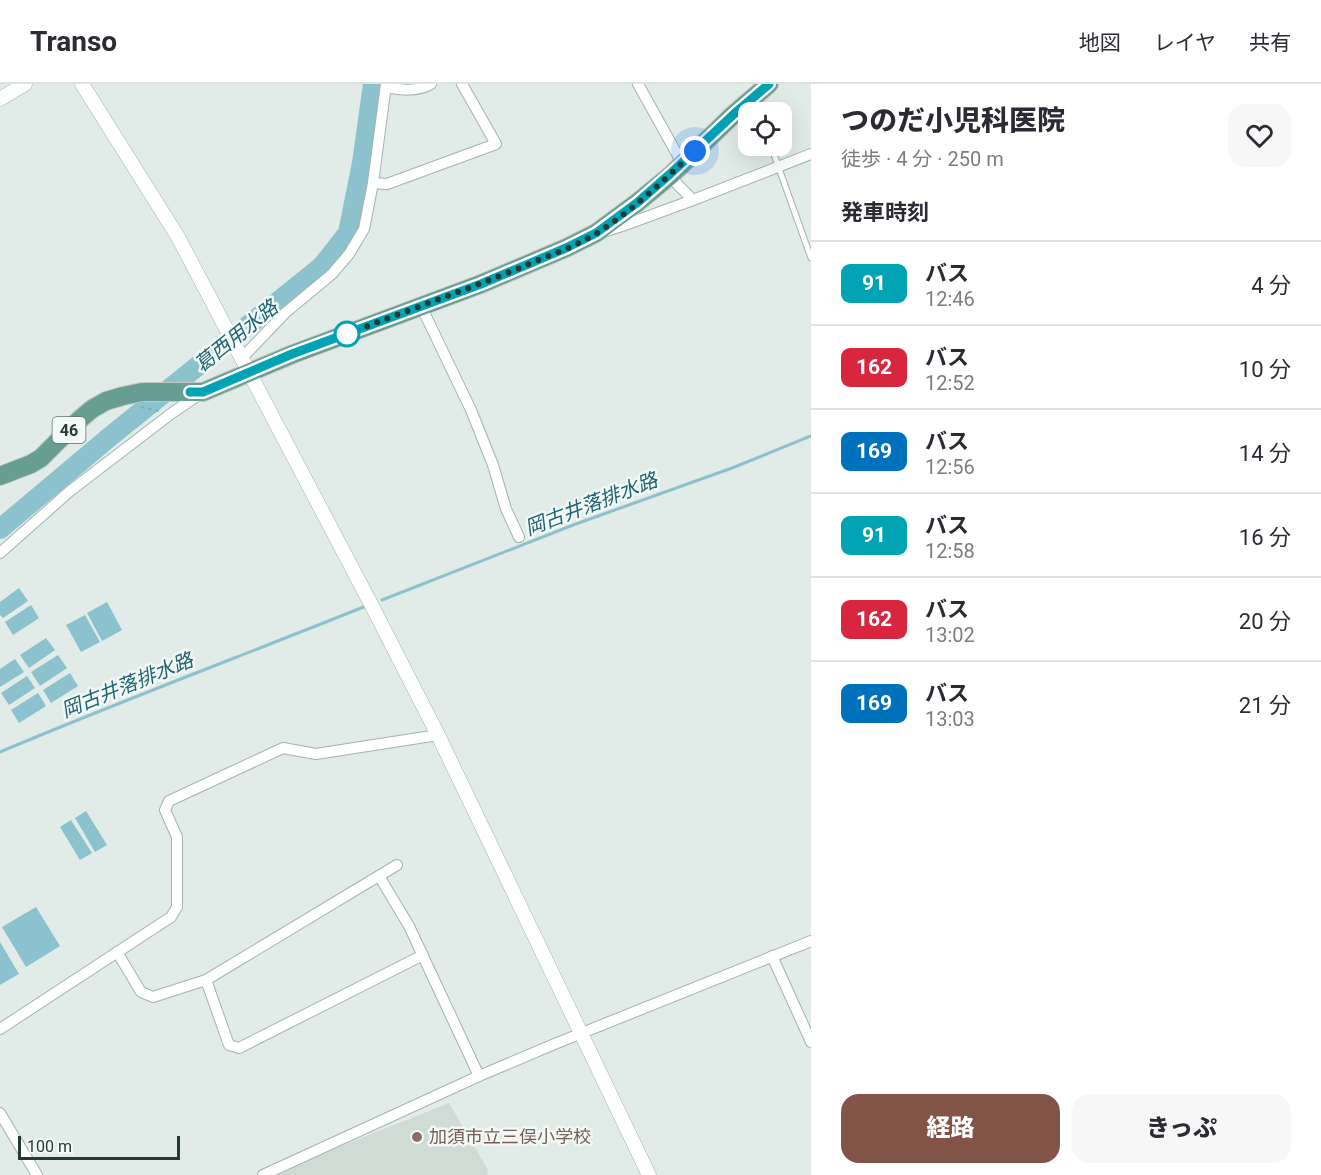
<!DOCTYPE html>
<html lang="ja">
<head>
<meta charset="utf-8">
<style>
  body { margin:0; font-family:Roboto,"Noto Sans JP",sans-serif; background:#f7f7f7; color:#2b2b33; height:100vh; display:flex; flex-direction:column; font-size:22px; white-space:nowrap }
  * { box-sizing:border-box; margin:0 }
  p { font-size:20px; color:#7c7c81 }
  .icon { flex:none; width:33px; height:33px; fill:none; stroke:currentColor; stroke-width:2; stroke-linecap:round; stroke-linejoin:round }
  .map { position:relative; flex:1; overflow:hidden }
  .side { display:flex; flex-direction:column; background:#fff; width:510px }
  .side>* { flex:none }
  .badge { padding:0 12px; border-radius:9px; font-size:21px; line-height:39px }
  .buttons { position:absolute; left:738px; top:18px; display:grid; gap:12px }
  .buttons a { display:grid; place-items:center; width:54px; height:54px; border-radius:12px; background:#fff; box-shadow:0 6px 24px #0002; font-size:30px }
  .scale { position:absolute; left:18px; bottom:15px; width:162px; box-sizing:border-box; padding-left:6px; border:3px solid #233b35; border-top:0; font-size:16px; line-height:21px; white-space:nowrap; color:#233b35; -webkit-text-stroke:4px #f2f8f5; paint-order:stroke }
  .you { position:absolute; width:30px; height:30px; margin:-15px; border:4px solid #fff; border-radius:50%; background:#1a73e8; box-shadow:0 0 0 9px #1a73e833 }
  .map>.badge { position:absolute; translate:-50% -50%; box-shadow:0 0 0 3px #fff }
  h2 { padding:0 30px; font-size:22px; line-height:54px }
  .round { display:grid; place-items:center; flex:none; width:63px; height:63px; border-radius:18px; background:#f7f7f7 }
  .overview { display:flex; align-items:center; justify-content:space-between; height:102px; padding:0 30px }
  h1 { font-size:28px; font-weight:800; line-height:45px }
  .button { display:flex; gap:12px; margin-top:auto; padding:12px 30px }
  .button a { flex:1; height:69px; border-radius:18px; background:#815447; color:#fff; font-size:24px; font-weight:800; line-height:69px; text-align:center }
  .button a+a { background:#f7f7f7; color:#2b2b33 }
  ul { padding:0; list-style:none }
  li { display:flex; align-items:center; gap:18px; height:84px; padding:0 30px; border-top:2px solid #e1e1e2 }
  li div { flex:1 }
  li b { display:block; font-size:22px }
  li em { font-style:normal }
  li .badge { min-width:66px; font-weight:700; text-align:center }
  header { display:flex; align-items:center; gap:36px; box-sizing:border-box; height:84px; padding:0 30px; background:#fff; border-bottom:2px solid #e1e1e2 }
  header strong { font-size:28px }
  nav { display:flex; gap:33px; margin-inline-start:auto; font-size:21px }
  main { display:flex; flex:1; min-height:0 }
  .map>svg:first-child { display:block }
  .built { fill:#d0dbd6 }
  .water { fill:#8cc2cd }
  .lines { fill:none; stroke-linecap:round; stroke-linejoin:round }
  .stream { stroke:#8cc2cd; stroke-width:3 }
  .river { stroke:#8cc2cd; stroke-width:20 }
  .service-casing { stroke:#a4b3ae; stroke-width:7 }
  .minor-casing { stroke:#a4b3ae; stroke-width:12 }
  .tertiary-casing { stroke:#a4b3ae; stroke-width:15 }
  .primary-casing { stroke:#c1c8c6; stroke-width:20 }
  .path { stroke:#83ada1; stroke-width:2; stroke-dasharray:3 4.5; stroke-linecap:butt }
  .service { stroke:#fff; stroke-width:5 }
  .minor { stroke:#fff; stroke-width:10 }
  .tertiary { stroke:#fff; stroke-width:14 }
  .primary { stroke:#689e92; stroke-width:18 }
  .line-casing { stroke:#fff; stroke-width:14 }
  .line { stroke:#00a3b4; stroke-width:9 }
  .walk { stroke:#233b35; stroke-width:6; stroke-dasharray:0 10.8 }
  .stop-dot { fill:#fff; stroke:#00a3b4; stroke-width:3 }
  .education-dot { fill:#8d6e63; stroke:#f2f8f5; stroke-width:2 }
  .labels { text-anchor:middle; stroke-width:5; stroke-linejoin:round; paint-order:stroke }
  .shield { fill:#f2f8f5; stroke:#61746f; stroke-width:1.5 }
  .shield-label { font-size:16px; font-weight:bold; fill:#233b35 }
  .education-label { font-size:18px; fill:#785e54; stroke:#f2f8f5; text-anchor:start }
  .water-label { font-size:20px; font-style:italic; fill:#206474; stroke:#f2f8f5 }
</style>
</head>
<body>
<header>
<strong>Transo</strong>
<nav><a>地図</a><a>レイヤ</a><a>共有</a></nav>
</header>
<main>
<div class="map">
<svg width="811" height="1091" viewBox="0 0 811 1091">
  <rect width="100%" height="100%" fill="#e1ebe7"/>
  <!-- built -->
  <path class="built" d="M449 1019 488 1086 487 1091H269Z"/>
  <!-- water -->
  <g class="water">
    <path d="M19 504 28 517 3 534 0 531V518Z"/>
    <path d="M107 518 122 546 102 557 87 529Z"/>
    <path d="M31 521 39 534 13 551 5 538Z"/>
    <path d="M85 531 100 558 81 568 66 541Z"/>
    <path d="M46 554 55 566 29 584 20 571Z"/>
    <path d="M58 571 67 584 40 602 31 588Z"/>
    <path d="M15 575 24 588 0 603V585Z"/>
    <path d="M70 589 78 602 51 619 43 606Z"/>
    <path d="M27 592 35 604 9 621 1 609Z"/>
    <path d="M38 609 46 622 19 639 11 626Z"/>
    <path d="M86 727 107 761 95 768 75 734Z"/>
    <path d="M71 736 92 769 80 776 60 743Z"/>
    <path d="M36 823 60 862 26 883 2 843Z"/>
    <path d="M0 858 19 890 0 901Z"/>
  </g>
  <g class="lines">
    <!-- stream -->
    <g class="stream">
      <path d="M382 516 573 441 732 384 811 352"/>
      <path d="M0 668C121 617 244 571 366 522"/>
    </g>
    <!-- river -->
    <path class="river" d="M0 445 112 351 322 182 348 149 362 79 373 0"/>
    <defs>
      <path id="service" d="M771 62 811 174"/>
      <g id="minor">
        <path d="M638 0 682 79"/>
        <path d="M386 3C401 6 417 8 431 0"/>
        <path d="M671 91 677 100 693 116"/>
        <path d="M373 99 387 100 496 60 462 0"/>
        <path d="M606 147 622 142 693 116 811 70"/>
        <path d="M421 222 471 326 493 381 506 425 519 453"/>
        <path d="M242 274 285 229 332 190 349 170 364 145 373 99 386 0"/>
        <path d="M0 469 70 407 172 329 200 310"/>
        <path d="M379 792 409 842 479 992"/>
        <path d="M117 868 141 908 153 913 206 896 397 781"/>
        <path d="M772 872 811 958"/>
        <path d="M206 896 229 961 239 964 423 871"/>
        <path d="M0 945 171 833 177 823V753L165 726 169 717 283 664 316 670 438 651"/>
        <path d="M0 1029 37 1091"/>
        <path d="M263 1091 479 992 557 959 811 857"/>
      </g>
      <g id="tertiary">
        <path d="M82 0 178 153 373 524 438 651 649 1091"/>
        <path d="M0 15 25 0"/>
      </g>
      <path id="primary" d="M0 392 31 380 41 374 79 336 92 325 106 317 123 312 142 308H203L293 270 481 200 566 164 596 149 638 118 671 91 734 30 769 0"/>
    </defs>
    <!-- service casing -->
    <use href="#service" class="service-casing"/>
    <!-- minor casing -->
    <use href="#minor" class="minor-casing"/>
    <!-- tertiary casing -->
    <use href="#tertiary" class="tertiary-casing"/>
    <!-- primary casing -->
    <use href="#primary" class="primary-casing"/>
    <!-- path -->
    <path class="path" d="M141 323 159 327"/>
    <!-- service -->
    <use href="#service" class="service"/>
    <!-- minor -->
    <use href="#minor" class="minor"/>
    <!-- tertiary -->
    <use href="#tertiary" class="tertiary"/>
    <!-- primary -->
    <use href="#primary" class="primary"/>
  </g>
  <g class="lines">
    <defs>
      <path id="line" d="M190 308H203L292 270 481 200 566 164 596 149 638 118 670 90 734 30 769 0"/>
    </defs>
    <!-- line casing -->
    <use href="#line" class="line-casing"/>
    <!-- line -->
    <use href="#line" class="line"/>
    <!-- walk -->
    <path class="walk" d="M347 250C405 227 464 207 522 183 547 172 574 163 597 149 633 126 664 96 695 67"/>
  </g>
  <!-- markers -->
  <circle class="stop-dot" cx="347" cy="250" r="12"/>
  <circle class="education-dot" cx="417" cy="1053" r="6"/>
  <g class="labels">
    <!-- shield labels -->
    <rect class="shield" x="52.5" y="333" width="33" height="26" rx="4.5"/>
    <g class="shield-label">
      <text x="69" y="352">46</text>
    </g>
    <!-- education labels -->
    <g class="education-label">
      <text x="429" y="1059">加須市立三俣小学校</text>
    </g>
    <!-- water labels -->
    <g class="water-label">
      <text transform="translate(236 252) rotate(-39)" y="7">葛西用水路</text>
      <text transform="translate(591 420) rotate(-21)" y="7">岡古井落排水路</text>
      <text transform="translate(127 601) rotate(-22)" y="7">岡古井落排水路</text>
    </g>
  </g>
</svg>
<div class="buttons">
<a><svg class="icon" aria-label="locate" viewBox="0 0 24 24"><circle cx="12" cy="12" r="6"/><path d="M12 2v4M12 18v4M2 12h4M18 12h4"/></svg></a>
</div>
<div class="scale">100 m</div>
<div class="you" style="left:695px;top:67px"></div>
</div>
<section class="side">
<div class="overview"><div><h1>つのだ小児科医院</h1><p>徒歩 · 4 分 · 250 m</p></div><a class="round"><svg class="icon" aria-label="heart" viewBox="0 0 24 24"><path d="M12 20l-8-8c-3-5 5-10 8-4 3-6 11-1 8 4z"/></svg></a></div>
<h2>発車時刻</h2>
<ul>
<li><span class="badge" style="background:#00a3b4;color:#fff">91</span><div><b>バス</b><p>12:46</p></div><em>4 分</em></li>
<li><span class="badge" style="background:#d7263d;color:#fff">162</span><div><b>バス</b><p>12:52</p></div><em>10 分</em></li>
<li><span class="badge" style="background:#0072bc;color:#fff">169</span><div><b>バス</b><p>12:56</p></div><em>14 分</em></li>
<li><span class="badge" style="background:#00a3b4;color:#fff">91</span><div><b>バス</b><p>12:58</p></div><em>16 分</em></li>
<li><span class="badge" style="background:#d7263d;color:#fff">162</span><div><b>バス</b><p>13:02</p></div><em>20 分</em></li>
<li><span class="badge" style="background:#0072bc;color:#fff">169</span><div><b>バス</b><p>13:03</p></div><em>21 分</em></li>
</ul>
<div class="button"><a>経路</a><a>きっぷ</a></div>
</section>
</main>
</body>
</html>
